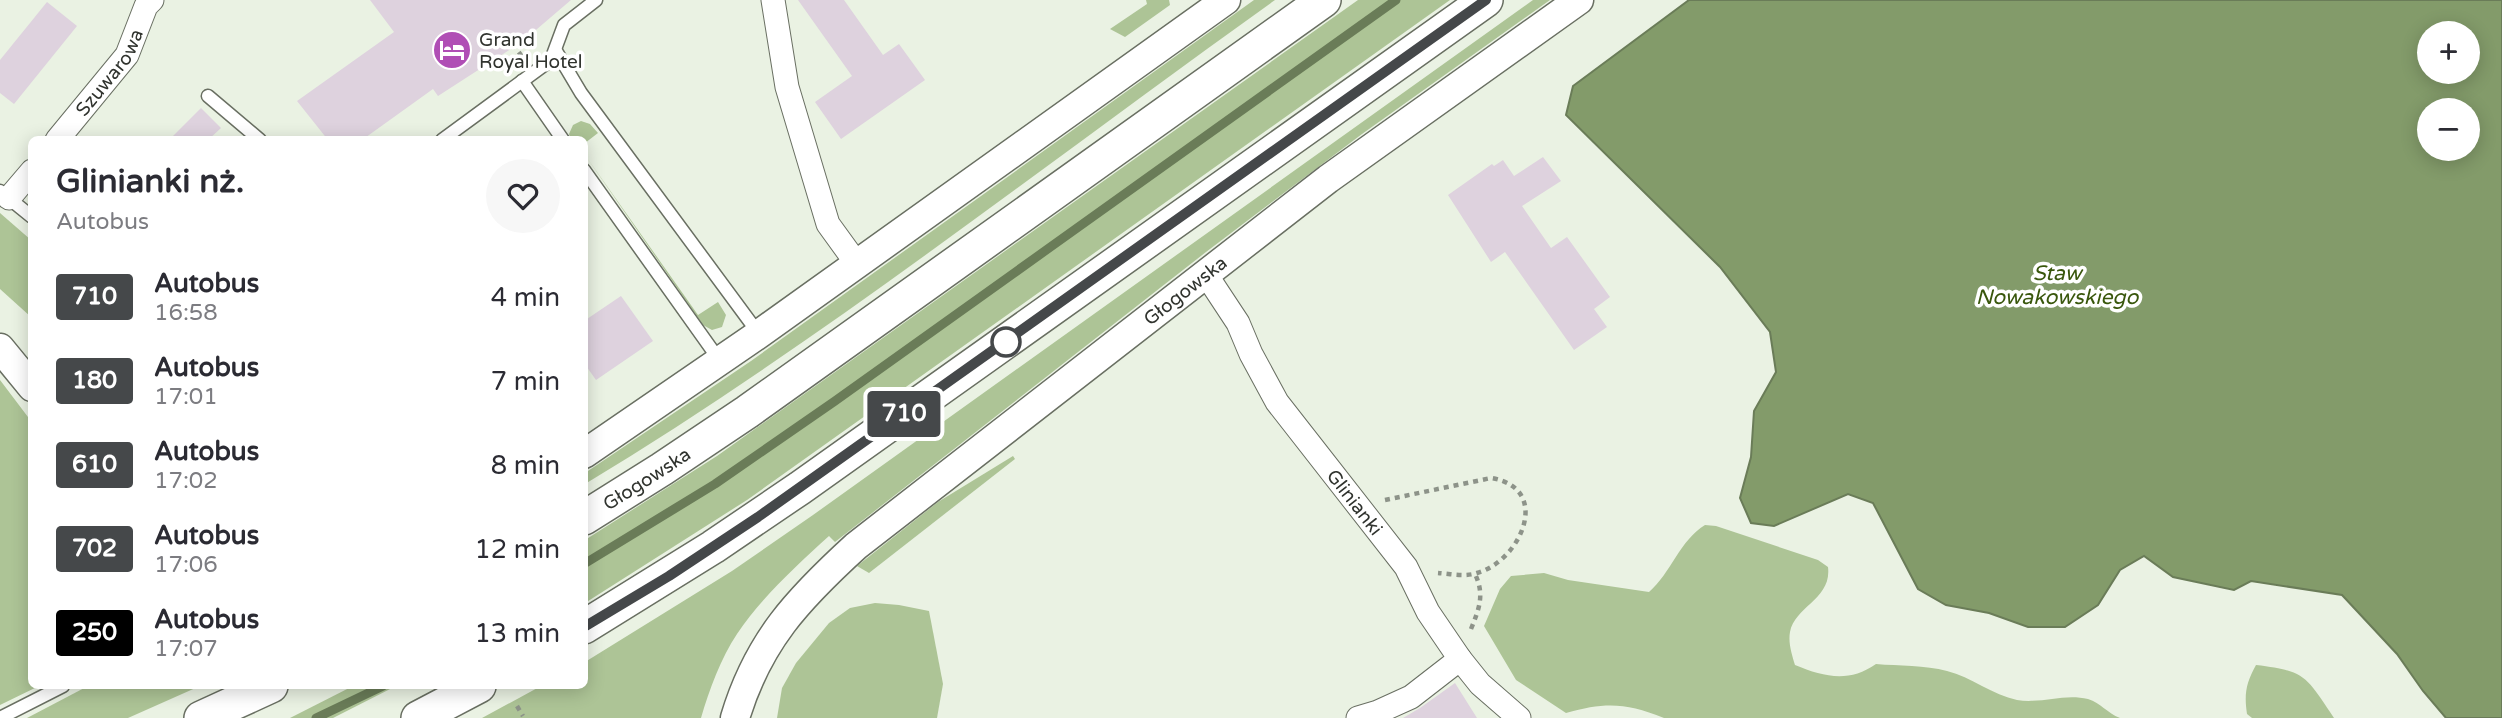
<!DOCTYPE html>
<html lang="pl">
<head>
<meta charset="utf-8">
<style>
  body { margin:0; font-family:"Varela Round",sans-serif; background:#f7f7f7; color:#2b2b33; height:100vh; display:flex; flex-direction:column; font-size:26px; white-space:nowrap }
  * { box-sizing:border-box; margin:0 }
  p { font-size:23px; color:#7c7c81 }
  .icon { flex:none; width:38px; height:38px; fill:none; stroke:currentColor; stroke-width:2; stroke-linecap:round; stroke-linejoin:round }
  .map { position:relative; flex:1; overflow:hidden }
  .details { position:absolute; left:28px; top:136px; width:560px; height:553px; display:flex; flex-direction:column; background:#fff; border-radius:10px; box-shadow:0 4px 18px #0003 }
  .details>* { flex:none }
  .badge { padding:0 14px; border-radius:5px; font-size:24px; line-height:46px }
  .fabs { position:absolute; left:2417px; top:21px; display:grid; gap:14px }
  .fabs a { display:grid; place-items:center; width:63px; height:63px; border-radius:50%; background:#fff; box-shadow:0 4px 18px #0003; font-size:35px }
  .map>.badge { position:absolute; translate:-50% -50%; box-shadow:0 0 0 4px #fff }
  .round { display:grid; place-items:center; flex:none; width:74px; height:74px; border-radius:37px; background:#f7f7f7 }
  .overview { display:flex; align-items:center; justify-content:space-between; height:119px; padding:0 28px }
  h1 { font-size:33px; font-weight:700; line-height:52px }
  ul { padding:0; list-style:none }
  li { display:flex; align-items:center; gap:21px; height:84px; padding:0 28px }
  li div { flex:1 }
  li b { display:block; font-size:26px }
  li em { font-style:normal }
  li .badge { min-width:77px; font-weight:700; text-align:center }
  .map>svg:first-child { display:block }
  .green { fill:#adc496 }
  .water { fill:#839b6a; stroke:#6a7c58; stroke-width:2; fill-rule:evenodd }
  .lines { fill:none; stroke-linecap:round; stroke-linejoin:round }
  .stream { stroke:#6a7c58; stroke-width:9 }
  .building { fill:#ded2de }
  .service-casing { stroke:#696f62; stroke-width:15 }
  .minor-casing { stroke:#696f62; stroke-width:25 }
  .tertiary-casing { stroke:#696f62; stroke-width:31 }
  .secondary-casing { stroke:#696f62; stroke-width:36 }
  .path { stroke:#8d9389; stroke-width:4.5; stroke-dasharray:5 5; stroke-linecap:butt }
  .service { stroke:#fff; stroke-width:12 }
  .minor { stroke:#fff; stroke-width:23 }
  .tertiary { stroke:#fff; stroke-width:28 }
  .secondary { stroke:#fff; stroke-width:33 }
  .line-casing { stroke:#fff; stroke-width:16 }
  .line { stroke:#45484a; stroke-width:10 }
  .stop-dot { fill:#fff; stroke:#45484a; stroke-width:3.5 }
  .labels { text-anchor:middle; stroke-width:7; stroke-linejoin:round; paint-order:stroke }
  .poi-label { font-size:19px; fill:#30332e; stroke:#fff; text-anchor:start }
  .street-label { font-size:19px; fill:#30332e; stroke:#fff }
  .water-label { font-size:21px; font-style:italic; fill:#39570c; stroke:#fff }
</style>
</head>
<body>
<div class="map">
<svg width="2502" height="718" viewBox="0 0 2502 718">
  <rect width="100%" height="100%" fill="#eaf2e3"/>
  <!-- green -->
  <g class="green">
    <path d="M1146 0H1169L1170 5 1125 37 1110 29 1147 4Z"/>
    <path d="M1254 0H1275C1046 163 825 339 585 484V473L751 361Z"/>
    <path d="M1358 0H1450L747 500 585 603V540L717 456Z"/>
    <path d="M1533 0H1550L1362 134 1206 252 835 542 829 536C796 566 762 597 737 634 721 658 709 690 701 718H482L541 686H584L585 662 732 571 813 515Z"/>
    <path d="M581 121 590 124 598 133 585 143 584 140H571L569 134 573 125Z"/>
    <path d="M585 155 698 315 718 302 726 315 722 327 712 330 703 325Z"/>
    <path d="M0 213 31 240V317L0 289Z"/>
    <path d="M0 380 31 421 32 686H39L0 705Z"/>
    <path d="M1013 456 1015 459 869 573 857 566 938 502Z"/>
    <path d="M1705 525 1716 526 1818 560 1828 567C1832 599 1795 606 1790 632 1788 643 1792 655 1795 665 1824 677 1849 683 1876 664 1899 666 1925 665 1947 671 1971 677 1993 695 2017 700 2041 704 2064 693 2088 699 2101 703 2107 713 2120 718H1664C1626 703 1606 702 1566 713L1516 680 1484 626 1500 589 1511 576 1544 573 1568 580 1649 592C1671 573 1680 540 1705 525Z"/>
    <path d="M875 603 899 605 929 611 943 684 937 718H777L782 688 796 663 829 623 850 608Z"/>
    <path d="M2256 665C2307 671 2306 677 2334 718H2252L2247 714C2244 694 2246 683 2256 665Z"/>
    <path d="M88 686H200L128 718H27Z"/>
    <path d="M353 686H396L333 718H290Z"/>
  </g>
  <!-- water -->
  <path class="water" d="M1689 0H2502V718H2446L2423 691 2397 654 2342 595 2251 581 2234 590 2173 577 2144 556 2120 570 2098 605 2065 627H2028L1989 613 1946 605 1918 589 1873 503 1848 494 1774 526 1751 523 1740 498 1751 457 1754 411 1776 372 1770 332 1720 267 1566 115 1573 86ZM2429 33H2468V72H2429ZM2429 110H2468V149H2429Z"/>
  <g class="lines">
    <!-- stream -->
    <g class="stream">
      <path d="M584 564 715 484 835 401 1396 0"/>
      <path d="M316 718 383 686"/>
    </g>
  </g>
  <!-- building -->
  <g class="building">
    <path d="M370 0H571L523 41 438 96 433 89 362 140H328L297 101 394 32Z"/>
    <path d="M798 0H844L883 55 899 44 925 80 841 139 815 102 852 76Z"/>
    <path d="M47 2 77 26 14 104 0 93V60Z"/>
    <path d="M201 108 221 128 208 140H169Z"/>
    <path d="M1543 157 1561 181 1522 206 1551 248 1567 237 1610 297 1594 309 1607 327 1574 350 1505 252 1491 262 1448 195 1492 164 1494 166 1503 160 1514 176Z"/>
    <path d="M621 296 653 341 596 380 584 363V321Z"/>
    <path d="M1455 683 1477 718H1403L1420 708Z"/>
  </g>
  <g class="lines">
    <defs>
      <g id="service">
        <path d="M556 51 581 93 759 334"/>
        <path d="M522 81 563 140"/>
        <path d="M208 96 260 140"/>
        <path d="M442 140 551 60 564 25 596 0"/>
        <path d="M584 170 720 361"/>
        <path d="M0 191 32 217"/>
        <path d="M0 718 63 686"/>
      </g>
      <g id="minor">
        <path d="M773 0 787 87 828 224 857 264"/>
        <path id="s1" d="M57 140 127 55 146 6 152 0"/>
        <path d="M9 198 32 171"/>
        <path id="s2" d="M1205 273 1238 323 1251 354 1277 402 1406 567 1428 612 1460 659 1480 684 1519 718"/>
        <path d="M1358 718 1378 712 1411 697 1460 659"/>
      </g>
      <g id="tertiary">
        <path d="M0 348 32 387"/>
        <path d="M584 454 759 334 1226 0"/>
        <path id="s3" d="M735 718C758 641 798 599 856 546L1328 179 1579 0"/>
      </g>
      <g id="secondary">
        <path id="s4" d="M584 518 662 469 747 412 1324 0"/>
        <path d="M584 627 713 547 800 488 1486 0"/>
        <path d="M201 718 271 686"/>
        <path d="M418 718 479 686"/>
      </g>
    </defs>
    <!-- service casing -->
    <use href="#service" class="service-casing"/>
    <!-- minor casing -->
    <use href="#minor" class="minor-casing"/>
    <!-- tertiary casing -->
    <use href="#tertiary" class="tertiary-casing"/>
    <!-- secondary casing -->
    <use href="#secondary" class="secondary-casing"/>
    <!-- path -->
    <g class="path">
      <path d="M507 36 523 58"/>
      <path d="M1385 500 1491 478C1553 488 1521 561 1477 573 1465 577 1451 574 1438 573"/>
      <path d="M1471 629C1479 609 1485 595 1475 574"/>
      <path d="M517 706 523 716"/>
    </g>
    <!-- service -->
    <use href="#service" class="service"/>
    <!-- minor -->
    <use href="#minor" class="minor"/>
    <!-- tertiary -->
    <use href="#tertiary" class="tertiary"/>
    <!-- secondary -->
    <use href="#secondary" class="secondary"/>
  </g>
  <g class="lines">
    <defs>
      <path id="line" d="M584 627 669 576 758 517 1486 0"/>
    </defs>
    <!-- line casing -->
    <use href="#line" class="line-casing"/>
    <!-- line -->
    <use href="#line" class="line"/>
  </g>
  <!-- icons -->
  <defs>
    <symbol id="hotel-disc" viewBox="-11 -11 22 22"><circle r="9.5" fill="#b04eb5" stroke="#fff"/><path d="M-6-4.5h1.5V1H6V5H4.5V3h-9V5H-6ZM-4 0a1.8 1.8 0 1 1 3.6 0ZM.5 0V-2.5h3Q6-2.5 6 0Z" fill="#fff"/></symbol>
  </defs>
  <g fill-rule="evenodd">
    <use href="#hotel-disc" x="430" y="28" width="44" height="44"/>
  </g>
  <!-- markers -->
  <circle class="stop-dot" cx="1006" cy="342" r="14"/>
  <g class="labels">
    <!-- poi labels -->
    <g class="poi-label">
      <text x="479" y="46">Grand<tspan x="479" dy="22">Royal Hotel</tspan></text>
    </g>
    <!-- street labels -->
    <g class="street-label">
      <text dy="7" stroke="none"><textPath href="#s1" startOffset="86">Szuwarowa</textPath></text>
      <text dy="7" stroke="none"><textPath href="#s3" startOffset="630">Głogowska</textPath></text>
      <text dy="7" stroke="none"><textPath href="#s4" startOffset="74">Głogowska</textPath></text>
      <text dy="7" stroke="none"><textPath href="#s2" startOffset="275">Glinianki</textPath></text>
    </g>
    <!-- water labels -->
    <g class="water-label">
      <text x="2057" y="280">Staw<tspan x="2057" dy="24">Nowakowskiego</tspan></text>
    </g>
  </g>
</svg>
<div class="fabs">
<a>+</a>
<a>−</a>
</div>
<b class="badge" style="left:904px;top:414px;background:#45484a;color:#fff">710</b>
<section class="details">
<div class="overview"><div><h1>Glinianki nż.</h1><p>Autobus</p></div><a class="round"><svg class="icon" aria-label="heart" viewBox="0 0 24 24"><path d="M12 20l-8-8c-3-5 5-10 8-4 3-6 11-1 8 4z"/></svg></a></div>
<ul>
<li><span class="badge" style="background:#45484a;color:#fff">710</span><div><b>Autobus</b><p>16:58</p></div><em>4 min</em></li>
<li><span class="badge" style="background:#45484a;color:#fff">180</span><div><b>Autobus</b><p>17:01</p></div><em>7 min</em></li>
<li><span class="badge" style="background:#45484a;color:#fff">610</span><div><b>Autobus</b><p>17:02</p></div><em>8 min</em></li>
<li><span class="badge" style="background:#45484a;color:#fff">702</span><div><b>Autobus</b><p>17:06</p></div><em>12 min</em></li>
<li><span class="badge" style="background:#000;color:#fff">250</span><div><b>Autobus</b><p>17:07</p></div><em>13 min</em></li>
</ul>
</section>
</div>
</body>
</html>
